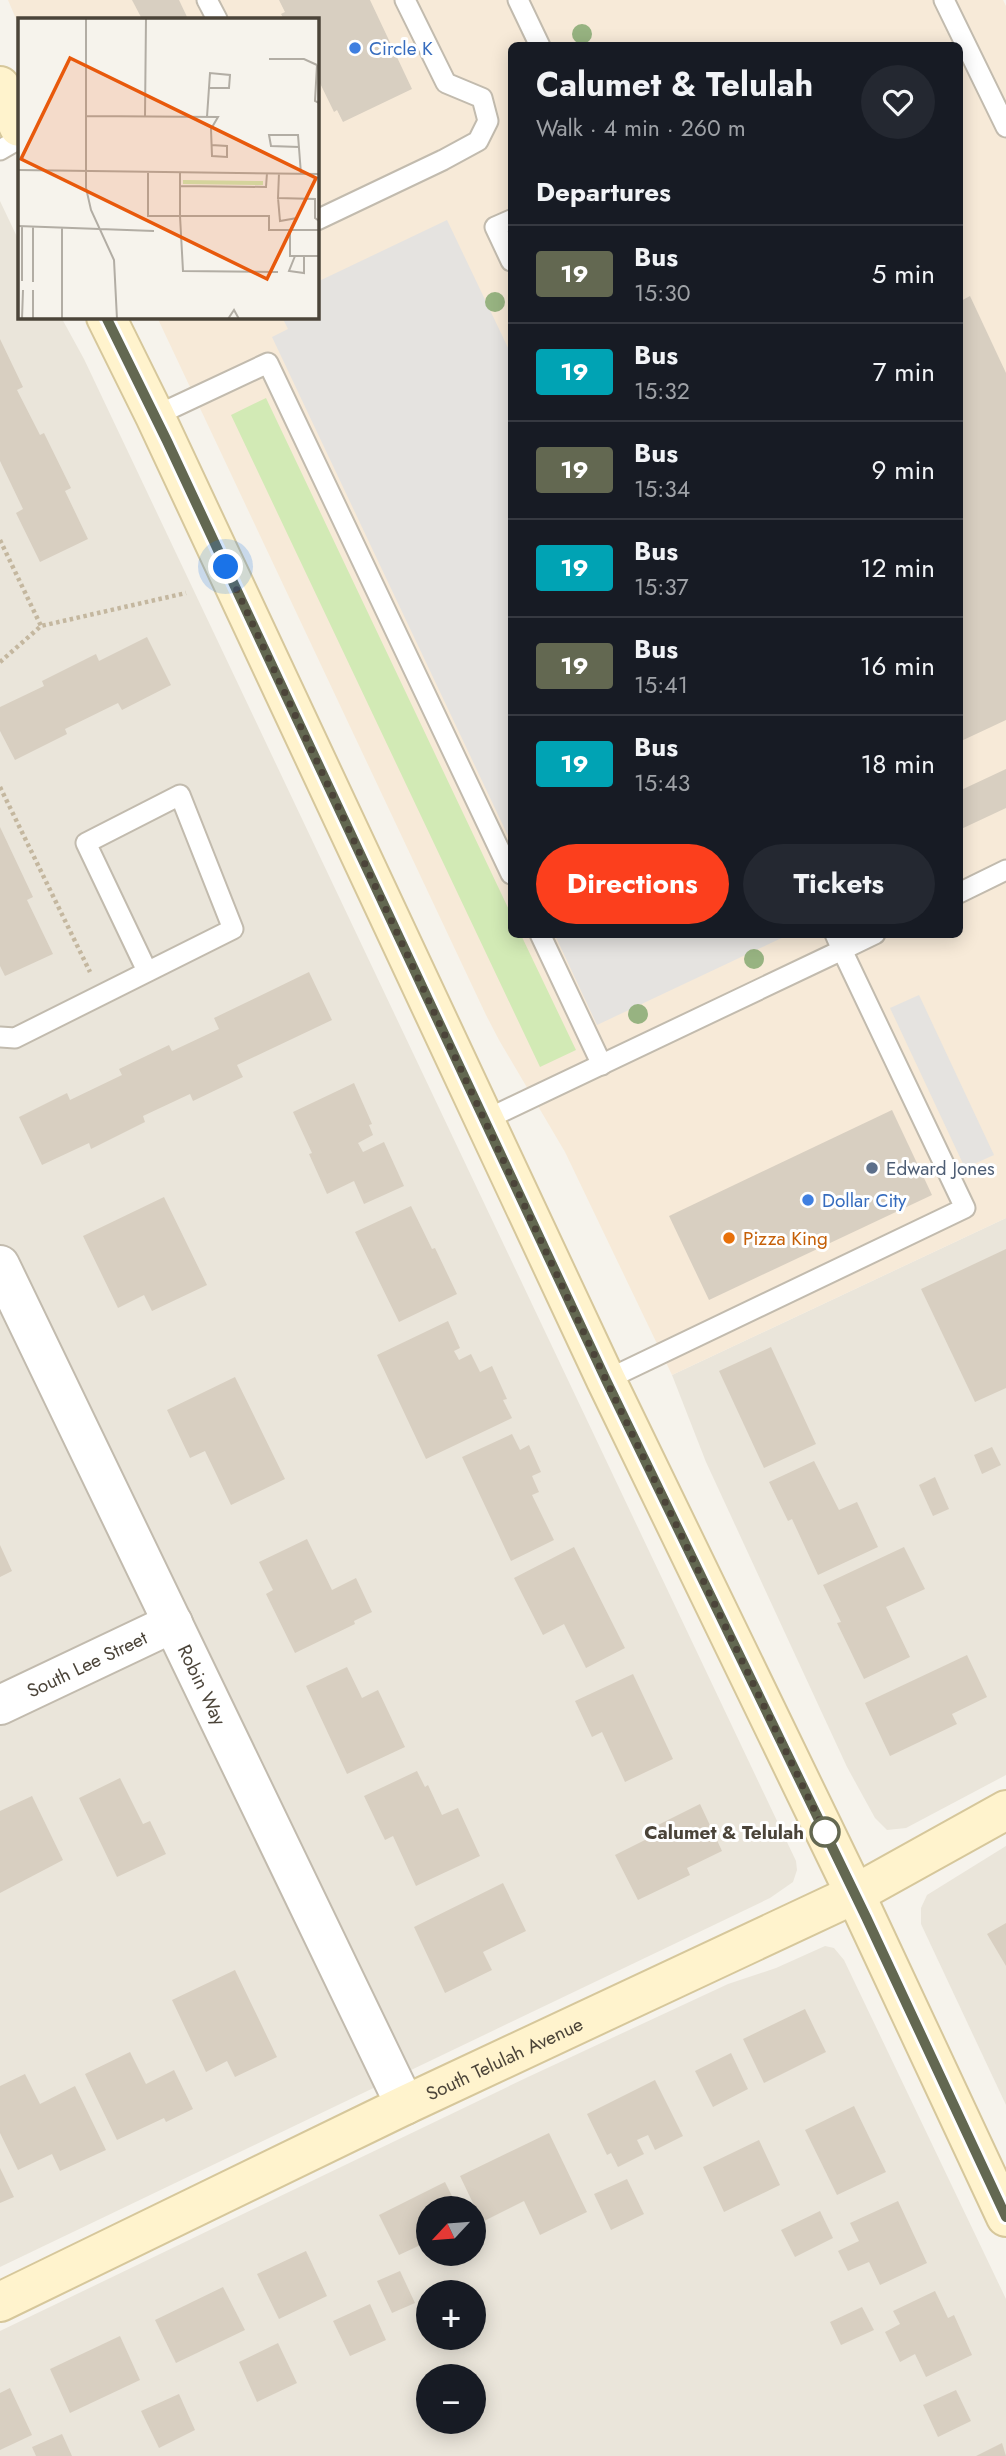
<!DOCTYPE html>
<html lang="en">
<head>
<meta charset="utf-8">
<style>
  body { margin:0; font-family:Jost,sans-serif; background:#242831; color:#f1f3f6; height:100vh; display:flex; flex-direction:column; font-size:26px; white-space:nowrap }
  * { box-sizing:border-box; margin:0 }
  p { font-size:23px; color:#9ea1a6 }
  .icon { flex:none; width:38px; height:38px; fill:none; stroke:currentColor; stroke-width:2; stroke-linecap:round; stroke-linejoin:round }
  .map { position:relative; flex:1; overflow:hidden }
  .sheet { position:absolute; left:508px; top:42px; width:455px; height:896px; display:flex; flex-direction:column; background:#171b24; border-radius:10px; box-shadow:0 4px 18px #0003 }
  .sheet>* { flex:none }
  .badge { padding:0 14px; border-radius:5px; font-size:24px; line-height:46px }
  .needle { width:46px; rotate:244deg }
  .tools { position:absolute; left:416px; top:2196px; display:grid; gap:14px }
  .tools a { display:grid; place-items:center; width:70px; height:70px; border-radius:50%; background:#171b24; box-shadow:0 4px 18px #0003; font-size:35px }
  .you { position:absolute; width:35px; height:35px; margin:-18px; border:5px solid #fff; border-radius:50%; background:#1a73e8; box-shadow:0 0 0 10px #1a73e833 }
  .map>.badge { position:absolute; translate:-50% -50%; box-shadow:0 0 0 4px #fff }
  h2 { padding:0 28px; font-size:26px; line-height:63px }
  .round { display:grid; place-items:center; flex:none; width:74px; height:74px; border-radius:37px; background:#242831 }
  .overview { display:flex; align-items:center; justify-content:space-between; height:119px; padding:0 28px }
  h1 { font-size:33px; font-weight:700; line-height:52px }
  .action { display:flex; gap:14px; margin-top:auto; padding:14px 28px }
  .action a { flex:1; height:80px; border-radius:42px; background:#fc3f1d; color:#fff; font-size:28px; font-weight:700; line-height:80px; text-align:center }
  .action a+a { background:#242831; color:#f1f3f6 }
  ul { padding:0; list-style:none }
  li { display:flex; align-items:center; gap:21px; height:98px; padding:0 28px; border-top:2px solid #363941 }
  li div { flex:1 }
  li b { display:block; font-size:26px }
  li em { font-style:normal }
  li .badge { min-width:77px; font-weight:700; text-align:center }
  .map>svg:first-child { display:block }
  .residential { fill:#eae5da; fill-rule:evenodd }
  .commercial { fill:#f7ead8; fill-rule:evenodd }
  .green { fill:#d2eab5 }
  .parking { fill:#e5e3e0 }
  .building { fill:#d8cfc1 }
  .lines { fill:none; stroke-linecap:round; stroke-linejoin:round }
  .lane-casing { stroke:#c2bbae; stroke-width:23 }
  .street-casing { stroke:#c2bbae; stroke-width:42 }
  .secondary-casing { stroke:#d6c79b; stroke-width:42 }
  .path { stroke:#c4b79f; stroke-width:4.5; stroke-dasharray:3.5 3.5; stroke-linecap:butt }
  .lane { stroke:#fff; stroke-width:19 }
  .street { stroke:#fff; stroke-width:38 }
  .secondary { stroke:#fff3cd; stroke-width:38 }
  .tree { fill:#97b381 }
  .line-casing { stroke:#fff; stroke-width:16 }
  .line { stroke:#636851; stroke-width:10 }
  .walk { stroke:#4b4439; stroke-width:7; stroke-dasharray:0 12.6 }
  .shop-dot { fill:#3f7fe0; stroke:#fff; stroke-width:2.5 }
  .service-dot { fill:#5c6f8a; stroke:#fff; stroke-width:2.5 }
  .food-dot { fill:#e8710a; stroke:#fff; stroke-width:2.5 }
  .stop-dot { fill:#fff; stroke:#636851; stroke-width:3.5 }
  .labels { text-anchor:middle; stroke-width:6; stroke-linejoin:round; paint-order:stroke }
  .shop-label { font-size:19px; fill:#366cbe; stroke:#fff; text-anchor:start }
  .service-label { font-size:19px; fill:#4e5e75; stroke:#fff; text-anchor:start }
  .food-label { font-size:19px; fill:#c56008; stroke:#fff; text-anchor:start }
  .street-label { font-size:19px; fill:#4b4439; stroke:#fff }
  .stop-label { font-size:19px; font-weight:bold; fill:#4b4439; stroke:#fff; text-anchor:end }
  .inset-road { fill:none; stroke:#b2ada4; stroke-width:2 }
  .view { fill:#e8590c; fill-opacity:0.15; stroke:#e8590c; stroke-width:3.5 }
  .inset-edge { fill:none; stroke:#4b4439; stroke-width:3.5 }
</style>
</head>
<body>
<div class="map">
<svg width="1006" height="2456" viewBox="0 0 1006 2456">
  <rect width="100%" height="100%" fill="#f6f3ec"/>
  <!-- residential -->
  <g class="residential">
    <path d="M0 201 19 241V317H61L84 359 796 1861 797 1870 793 1882 770 1898 0 2267Z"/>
    <path d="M1006 1218V1775L906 1828 887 1830 875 1818 847 1767 706 1462 672 1375Z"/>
    <path d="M1006 1846V2105L921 1924V1908L927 1895Z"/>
    <path d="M825 1946 834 1948 844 1960 1006 2299V2456H0V2331L528 2077 728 1984 776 1968ZM429 2208H474V2254H429ZM429 2292H474V2338H429ZM429 2376H474V2422H429Z"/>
  </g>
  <!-- commercial -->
  <path class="commercial" d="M8 0H1003L1006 6V1218L672 1375 565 1152 499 1040 486 1015 157 317H317V19H19V26ZM511 46H959V934H511Z"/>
  <!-- green -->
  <path class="green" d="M266 398 511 914V934L521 935 576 1050 540 1067 231 415Z"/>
  <!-- parking -->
  <g class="parking">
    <path d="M447 220 511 354V842L272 337 288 329 282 317H317V282Z"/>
    <path d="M555 935H788L597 1025Z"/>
    <path d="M919 995 994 1155 965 1168 890 1008Z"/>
  </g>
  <!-- building -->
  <g class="building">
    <path d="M132 0H179L188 19H142Z"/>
    <path d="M279 0H370L412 89 343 122 337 110 334 112 317 77V19H284L281 14 285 12Z"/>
    <path d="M970 296 1006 373V720L959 742V302Z"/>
    <path d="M0 339 23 387 17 390 40 435 44 433 71 488 65 491 88 539 40 562 16 513 23 509 0 461Z"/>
    <path d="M147 637 171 685 122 710 118 703 65 729 67 734 15 760 0 731V707L44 686 42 681 96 654 99 661Z"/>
    <path d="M1006 769V808L959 830V791Z"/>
    <path d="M0 827 33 897 27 900 53 954 5 976 0 966Z"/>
    <path d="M309 972 332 1020 237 1065 243 1077 193 1101 190 1094 143 1116 145 1122 91 1149 89 1143 42 1165 19 1117 67 1093 70 1100 122 1075 119 1069 169 1045 172 1051 219 1029 214 1018Z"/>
    <path d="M354 1083 372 1124 369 1125 373 1135 358 1143 363 1152 384 1142 404 1186 364 1204 354 1181 327 1194 309 1154 312 1153 293 1112Z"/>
    <path d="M892 1110 932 1195 709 1300 669 1216Z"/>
    <path d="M164 1197 207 1285 152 1311 144 1295 118 1308 83 1236Z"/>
    <path d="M411 1206 432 1249 435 1248 457 1294 399 1322 355 1232Z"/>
    <path d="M1006 1249V1388L975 1402 921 1289Z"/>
    <path d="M448 1321 460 1348 454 1351 459 1360 471 1354 480 1372 492 1366 507 1399 503 1400 512 1418 426 1459 377 1355Z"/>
    <path d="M771 1347 816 1444 764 1468 719 1371Z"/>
    <path d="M235 1377 285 1479 231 1505 205 1451 190 1458 167 1410Z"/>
    <path d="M512 1434 520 1450 529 1445 541 1472 532 1476 539 1492 532 1495 554 1540 511 1561 462 1457Z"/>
    <path d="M992 1447 1001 1465 982 1474 974 1455Z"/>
    <path d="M814 1461 839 1510 857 1502 878 1547 818 1575 792 1519 788 1521 769 1482Z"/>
    <path d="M935 1477 949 1509 933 1516 919 1485Z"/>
    <path d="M307 1539 332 1590 356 1578 372 1612 354 1621 355 1624 295 1653 266 1594 273 1590 259 1562Z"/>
    <path d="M0 1545 12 1571 0 1577Z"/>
    <path d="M574 1547 625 1648 586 1668 564 1624 543 1635 514 1578Z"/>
    <path d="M904 1547 925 1589 886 1607 910 1657 864 1679 837 1623 841 1622 823 1585Z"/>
    <path d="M967 1655 987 1697 952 1714 957 1724 890 1756 865 1703Z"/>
    <path d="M347 1667 362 1698 378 1690 405 1747 347 1774 306 1686Z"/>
    <path d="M633 1674 673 1759 625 1782 602 1732 592 1737 575 1701Z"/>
    <path d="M417 1771 425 1787 428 1785 442 1815 458 1808 480 1856 416 1886 393 1836 385 1840 364 1796Z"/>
    <path d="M120 1778 143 1824 150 1821 166 1854 117 1877 79 1798Z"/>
    <path d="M32 1796 63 1860 0 1893V1811Z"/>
    <path d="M700 1804 722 1851 687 1868 690 1875 638 1900 615 1855 653 1836 650 1829Z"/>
    <path d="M503 1883 526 1931 483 1952 492 1970 445 1993 414 1927Z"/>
    <path d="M1006 1923V1966L987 1934Z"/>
    <path d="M235 1970 277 2057 235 2077 227 2061 206 2072 172 2000Z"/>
    <path d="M805 2009 826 2052 764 2083 743 2039Z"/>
    <path d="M130 2052 146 2084 174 2070 193 2109 166 2122 164 2118 117 2140 85 2074Z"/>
    <path d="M731 2053 748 2089 713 2107 695 2071Z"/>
    <path d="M25 2074 40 2104 75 2086 106 2150 60 2171 52 2154 18 2170 0 2133V2086Z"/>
    <path d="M655 2080 683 2136 655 2150 648 2135 637 2140 644 2154 618 2167 611 2153 607 2155 587 2114Z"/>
    <path d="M854 2106 886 2172 837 2195 805 2130Z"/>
    <path d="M549 2133 587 2212 540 2235 524 2201 482 2222 460 2176Z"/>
    <path d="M759 2140 780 2185 724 2212 703 2167Z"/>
    <path d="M0 2168 14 2197 0 2203Z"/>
    <path d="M627 2179 644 2214 611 2230 594 2194Z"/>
    <path d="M445 2182 458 2208H429V2241L399 2255 379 2215Z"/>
    <path d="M898 2201 927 2263 880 2285 869 2262 848 2271 838 2251 859 2241 850 2223Z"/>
    <path d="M820 2211 833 2238 795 2257 781 2230Z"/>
    <path d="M306 2251 327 2296 279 2319 257 2274Z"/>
    <path d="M400 2271 415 2303 392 2313 377 2281Z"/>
    <path d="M223 2287 245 2330 176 2363 155 2320Z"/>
    <path d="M935 2291 948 2318 954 2315 972 2355 926 2377 915 2354 900 2362 885 2332 900 2324 893 2311Z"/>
    <path d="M370 2304 386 2340 350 2356 333 2321Z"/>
    <path d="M862 2307 874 2330 841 2345 830 2322Z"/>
    <path d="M120 2336 140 2380 70 2413 50 2369Z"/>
    <path d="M278 2343 297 2383 257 2402 239 2362Z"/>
    <path d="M10 2388 32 2435 0 2450V2393Z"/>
    <path d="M956 2390 971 2421 938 2437 923 2405Z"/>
    <path d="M179 2394 195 2430 159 2448 141 2411Z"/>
    <path d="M62 2434 72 2456H36L32 2447Z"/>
    <path d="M1002 2443 1006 2456H976Z"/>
  </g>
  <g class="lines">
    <defs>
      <g id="lane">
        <path d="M207 0 217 19"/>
        <path d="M518 0 540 46"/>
        <path d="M944 0 1006 127"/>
        <path d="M0 150 19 139"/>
        <path d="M317 220 443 160 478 141 488 121 482 98 446 83 405 0"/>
        <path d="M511 220 495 227 511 261"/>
        <path d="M155 416 268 363 511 874"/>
        <path d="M959 893 1006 870"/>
        <path d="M540 934 602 1065"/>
        <path d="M835 934 842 950 875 934"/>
        <path d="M0 1037 15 1038 233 929 180 795 86 843 147 971"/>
        <path d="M485 1120 842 950 965 1208 606 1380"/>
      </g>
      <g id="street">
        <path id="s1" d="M0 1265 405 2105"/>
        <path id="s2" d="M0 1705 173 1623"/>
      </g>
      <g id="secondary">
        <path d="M0 86 19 127"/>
        <path d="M106 317 155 416 606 1380 855 1894 1006 2217"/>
        <path id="s3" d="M0 2302 405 2105 855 1894 1006 1810"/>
      </g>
    </defs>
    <!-- lane casing -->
    <use href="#lane" class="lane-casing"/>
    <!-- street casing -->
    <use href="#street" class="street-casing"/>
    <!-- secondary casing -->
    <use href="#secondary" class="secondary-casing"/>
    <!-- path -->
    <g class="path">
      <path d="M0 540 41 626"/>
      <path d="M0 662 41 626 186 593"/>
      <path d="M0 787 90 972"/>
    </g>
    <!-- lane -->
    <use href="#lane" class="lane"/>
    <!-- street -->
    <use href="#street" class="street"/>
    <!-- secondary -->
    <use href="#secondary" class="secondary"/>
  </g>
  <!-- trees -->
  <g class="tree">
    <circle cx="582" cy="34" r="10"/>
    <circle cx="495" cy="302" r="10"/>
    <circle cx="754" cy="959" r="10"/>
    <circle cx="638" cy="1014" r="10"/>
  </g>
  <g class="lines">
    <defs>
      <path id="line" d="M106 317 167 441 606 1380 866 1917 1006 2217"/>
    </defs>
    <!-- line casing -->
    <use href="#line" class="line-casing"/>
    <!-- line -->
    <use href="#line" class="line"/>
    <!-- walk -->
    <path class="walk" d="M226 567 606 1380 825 1832"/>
  </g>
  <!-- markers -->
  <g class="shop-dot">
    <circle cx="355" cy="48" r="7"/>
    <circle cx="808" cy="1200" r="7"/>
  </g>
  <circle class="service-dot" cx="872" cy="1168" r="7"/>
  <circle class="food-dot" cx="729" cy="1238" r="7"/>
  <circle class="stop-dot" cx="825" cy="1832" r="14"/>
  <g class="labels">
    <!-- shop labels -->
    <g class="shop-label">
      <text x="369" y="55">Circle K</text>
      <text x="822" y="1207">Dollar City</text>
    </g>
    <!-- service labels -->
    <g class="service-label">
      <text x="886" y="1175">Edward Jones</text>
    </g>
    <!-- food labels -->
    <g class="food-label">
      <text x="743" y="1245">Pizza King</text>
    </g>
    <!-- street labels -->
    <g class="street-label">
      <text dy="7" stroke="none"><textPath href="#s2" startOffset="96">South Lee Street</textPath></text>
      <text dy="7" stroke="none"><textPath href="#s1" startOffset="466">Robin Way</textPath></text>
      <text dy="7" stroke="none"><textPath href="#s3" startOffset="560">South Telulah Avenue</textPath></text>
    </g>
    <!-- stop labels -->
    <g class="stop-label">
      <text x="804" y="1839">Calumet &amp; Telulah</text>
    </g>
  </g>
  <!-- overview -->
  <g transform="translate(18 18)">
    <rect width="301" height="301" fill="#f6f3ec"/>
    <path d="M165 162 245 163V167L165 166Z" fill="#d2eab5"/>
    <path class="inset-road" d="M68 0V170L73 192 96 242 99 301M251 41H286L299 47M299 47 297 83 301 85M68 98 200 99 193 111 194 138 209 139V128L193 127M127 98 128 0M189 99 192 55 212 57 211 70H191M281 129 253 128 251 117H280L283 156M0 152 301 156M130 153V198H162V154M261 155 260 180 297 181V200L301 203M162 168 248 169 249 155M260 180 262 203 279 200M0 208 136 213M44 209V301M272 212V238H301M277 238 271 253 286 255V238M260 254 165 253 162 198H251V212H301M4 263V209M15 264V209M15 272V301M4 301 5 272M210 301 216 292 221 301"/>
    <path class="view" d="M52 40 298 160 249 261 3 141Z"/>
    <rect width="301" height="301" class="inset-edge"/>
  </g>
</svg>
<div class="tools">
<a><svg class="needle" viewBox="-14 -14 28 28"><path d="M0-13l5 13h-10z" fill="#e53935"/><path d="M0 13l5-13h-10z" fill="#9ea1a6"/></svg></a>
<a>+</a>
<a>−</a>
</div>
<div class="you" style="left:226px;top:567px"></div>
<section class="sheet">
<div class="overview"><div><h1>Calumet &amp; Telulah</h1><p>Walk · 4 min · 260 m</p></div><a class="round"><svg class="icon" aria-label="heart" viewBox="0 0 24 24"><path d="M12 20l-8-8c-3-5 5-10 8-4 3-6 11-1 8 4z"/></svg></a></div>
<h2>Departures</h2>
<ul>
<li><span class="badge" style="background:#636851;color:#fff">19</span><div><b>Bus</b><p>15:30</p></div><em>5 min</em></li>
<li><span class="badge" style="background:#00a3b4;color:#fff">19</span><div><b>Bus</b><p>15:32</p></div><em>7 min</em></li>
<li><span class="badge" style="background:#636851;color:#fff">19</span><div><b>Bus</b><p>15:34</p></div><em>9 min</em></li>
<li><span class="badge" style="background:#00a3b4;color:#fff">19</span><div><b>Bus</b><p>15:37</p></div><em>12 min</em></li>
<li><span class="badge" style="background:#636851;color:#fff">19</span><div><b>Bus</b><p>15:41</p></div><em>16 min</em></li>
<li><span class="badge" style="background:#00a3b4;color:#fff">19</span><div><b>Bus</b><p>15:43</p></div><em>18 min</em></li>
</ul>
<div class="action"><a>Directions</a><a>Tickets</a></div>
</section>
</div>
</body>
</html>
